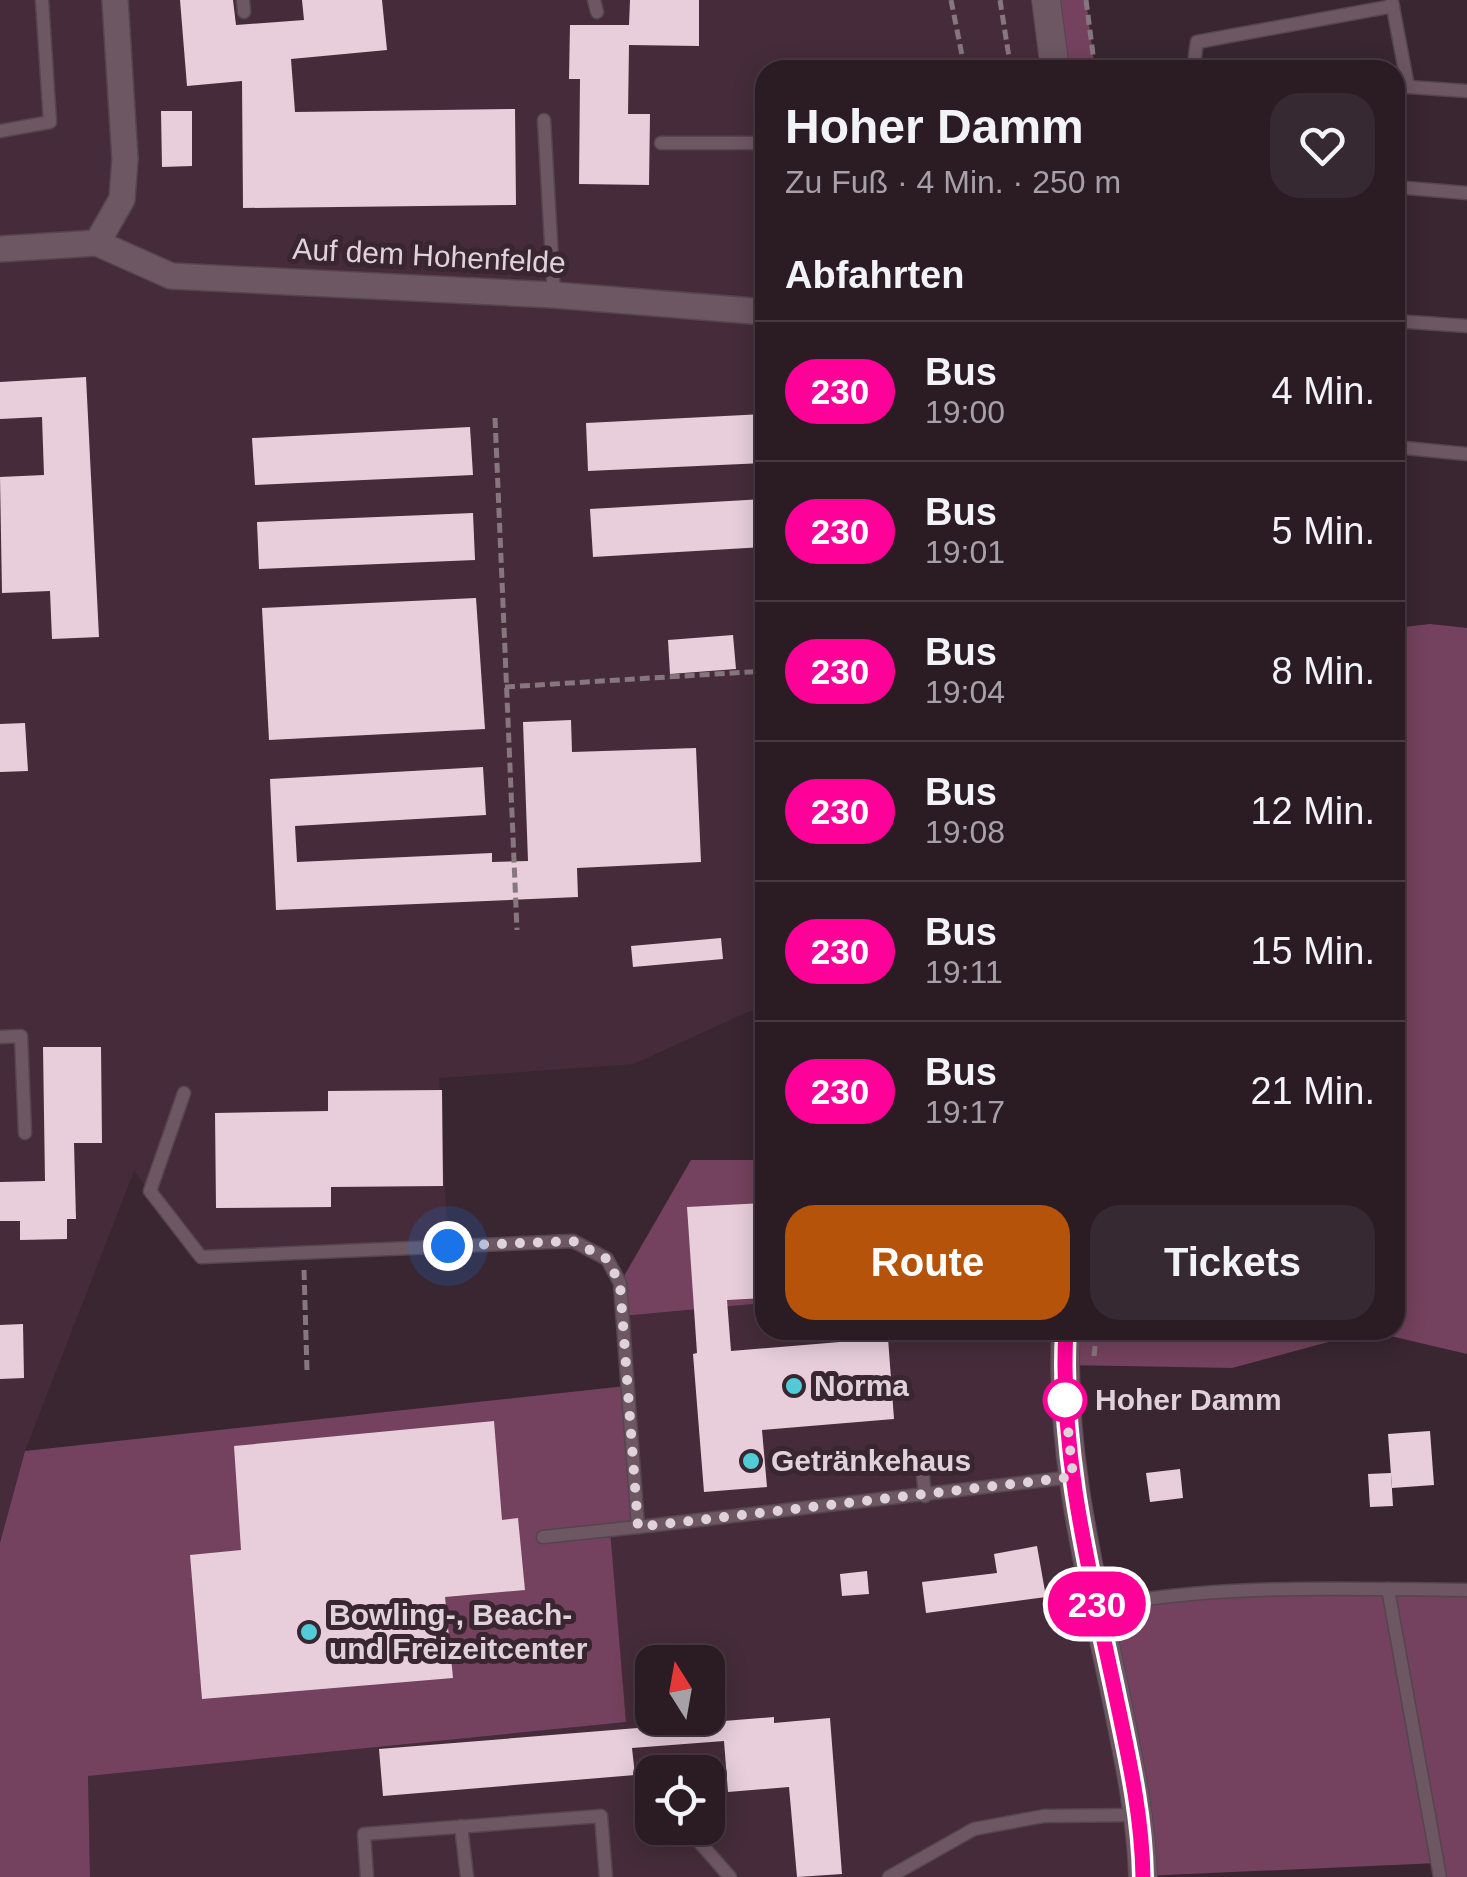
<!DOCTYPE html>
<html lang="de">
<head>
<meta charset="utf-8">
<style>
  body { margin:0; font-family:Helvetica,sans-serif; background:#372931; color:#f1f3f6; height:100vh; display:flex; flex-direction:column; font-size:38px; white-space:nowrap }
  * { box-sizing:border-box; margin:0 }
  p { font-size:32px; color:#a6a1a6 }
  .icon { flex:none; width:55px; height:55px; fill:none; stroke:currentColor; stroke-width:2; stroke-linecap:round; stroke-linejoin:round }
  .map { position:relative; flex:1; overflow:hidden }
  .sheet { position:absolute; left:755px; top:60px; width:650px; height:1280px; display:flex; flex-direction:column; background:#2b1c24; border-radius:30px; box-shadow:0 5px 25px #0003,0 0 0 2px #473a41 }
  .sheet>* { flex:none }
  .badge { padding:0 20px; border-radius:32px; font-size:35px; line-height:65px }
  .needle { width:65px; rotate:349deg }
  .fabs { position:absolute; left:635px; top:1645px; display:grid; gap:20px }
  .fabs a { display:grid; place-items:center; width:90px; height:90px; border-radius:20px; background:#2b1c24; box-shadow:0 5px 25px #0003,0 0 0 2px #473a41; font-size:50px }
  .you { position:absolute; width:50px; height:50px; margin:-25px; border:8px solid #fff; border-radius:50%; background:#1a73e8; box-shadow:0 0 0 15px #1a73e833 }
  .map>.badge { position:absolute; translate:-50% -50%; box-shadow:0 0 0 5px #fff }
  h2 { padding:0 30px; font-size:38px; line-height:90px }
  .round { display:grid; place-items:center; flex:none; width:105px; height:105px; border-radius:30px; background:#372931 }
  .overview { display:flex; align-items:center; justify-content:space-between; height:170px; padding:0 30px }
  h1 { font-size:48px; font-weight:700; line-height:75px }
  .cta { display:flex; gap:20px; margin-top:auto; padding:20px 30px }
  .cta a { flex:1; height:115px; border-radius:30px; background:#b45309; color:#fff; font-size:40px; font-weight:700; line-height:115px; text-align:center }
  .cta a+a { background:#372931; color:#f1f3f6 }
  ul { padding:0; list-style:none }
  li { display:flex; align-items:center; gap:30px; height:140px; padding:0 30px; border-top:2px solid #473a41 }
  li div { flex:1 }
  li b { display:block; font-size:38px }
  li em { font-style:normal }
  li .badge { min-width:110px; font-weight:700; text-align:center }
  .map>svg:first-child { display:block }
  .built { fill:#462c3a; fill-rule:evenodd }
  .green { fill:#74425e }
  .building { fill:#e8cedb }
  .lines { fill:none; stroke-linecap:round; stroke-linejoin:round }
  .service-casing { stroke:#55454e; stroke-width:15 }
  .minor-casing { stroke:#55454e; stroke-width:28 }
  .secondary-casing { stroke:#55454e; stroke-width:30 }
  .path { stroke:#86767e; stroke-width:5; stroke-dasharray:10 5; stroke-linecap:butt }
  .service { stroke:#6d5762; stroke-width:12 }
  .minor { stroke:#6d5762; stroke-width:25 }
  .secondary { stroke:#6d5762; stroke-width:28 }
  .line-casing { stroke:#fff; stroke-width:22 }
  .line { stroke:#f09; stroke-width:15 }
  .walk { stroke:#dfd2d9; stroke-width:10; stroke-dasharray:0 18 }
  .poi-dot { fill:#52cbd9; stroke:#392630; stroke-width:4 }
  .stop-dot { fill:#fff; stroke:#f09; stroke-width:5 }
  .labels { text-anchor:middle; stroke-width:10; stroke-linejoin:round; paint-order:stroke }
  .street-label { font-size:30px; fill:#dfd2d9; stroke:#392630 }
  .poi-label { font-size:30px; font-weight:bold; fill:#dfd2d9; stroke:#392630; text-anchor:start }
  .stop-label { font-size:30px; font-weight:bold; fill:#dfd2d9; stroke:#392630; text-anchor:start }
</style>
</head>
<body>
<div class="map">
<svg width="1467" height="1877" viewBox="0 0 1467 1877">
  <rect width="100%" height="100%" fill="#392630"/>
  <!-- built -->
  <g class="built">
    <path d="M0 0H1046L1055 70H765V1004L634 1064 439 1078 448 1246 201 1257 134 1171 25 1451 0 1543Z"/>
    <path d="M765 1303V1330H1066L1143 1877H90L88 1776 626 1722 609 1530 637 1527 622 1316ZM652 1662H708V1718H652ZM652 1772H708V1828H652Z"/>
  </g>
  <!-- green -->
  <g class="green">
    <path d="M1046 0H1086L1095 70H1055Z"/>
    <path d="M1430 624 1467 628V1354L1369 1331 1232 1368 1064 1365 1066 1330H1395V628Z"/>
    <path d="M691 1160H765V1303L622 1316 620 1283Z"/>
    <path d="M626 1386 638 1527 610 1530 626 1722 88 1776 90 1877H0V1543L25 1451Z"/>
    <path d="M1467 1590V1877H1440L1438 1863 1143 1876 1097 1607 1137 1599Z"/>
  </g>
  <!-- building -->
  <g class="building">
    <path d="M180 0H233L236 25 304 20 302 0H382L387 50 291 59 295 112 515 109 516 205 243 208 242 81 187 86Z"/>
    <path d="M630 0H699V46L629 45 628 114H650L649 185 579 184 580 79H569L570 25H629Z"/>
    <path d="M161 111H192V166L162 167Z"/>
    <path d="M86 377 99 637 52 639 50 591 2 593 0 477 44 475 42 417 0 419V382Z"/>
    <path d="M765 414V463L588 471 586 423Z"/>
    <path d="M470 427 473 475 255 485 252 438Z"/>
    <path d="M765 499V547L593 557 590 509Z"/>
    <path d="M473 513 475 560 259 569 257 522Z"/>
    <path d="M476 598 485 729 269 740 262 608Z"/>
    <path d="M733 635 736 669 670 674 668 640Z"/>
    <path d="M571 720 572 752 696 748 701 862 577 868 578 897 276 910 270 779 483 767 486 815 295 826 297 862 492 853V862L528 861 523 722Z"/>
    <path d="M25 723 28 771 0 772V724Z"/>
    <path d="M721 938 723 959 633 967 631 946Z"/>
    <path d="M43 1047H101L102 1143H74L76 1219H67V1239L20 1240V1221H0V1182L45 1181Z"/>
    <path d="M442 1090 443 1186 331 1187V1207L216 1208 215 1113 328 1111V1091Z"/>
    <path d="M765 1203V1298L727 1300 731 1351 888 1338 894 1419 762 1430 767 1487 704 1492 693 1354 697 1353 687 1207Z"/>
    <path d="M23 1324 24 1378 0 1379V1325Z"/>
    <path d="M494 1421 502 1520 518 1518 525 1590 445 1597 453 1678 202 1699 190 1555 241 1550 234 1446Z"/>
    <path d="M1430 1431 1434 1485 1392 1488 1388 1434Z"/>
    <path d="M1180 1469 1183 1498 1150 1502 1146 1473Z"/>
    <path d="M1391 1473 1393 1506 1370 1507 1368 1474Z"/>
    <path d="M1037 1546 1046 1597 926 1613 922 1582 997 1573 994 1554Z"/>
    <path d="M867 1571 869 1594 842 1596 840 1574Z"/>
    <path d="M774 1717V1723L830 1718 842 1874 797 1877 789 1787 728 1792 724 1741 632 1748 635 1775 383 1796 379 1749Z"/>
  </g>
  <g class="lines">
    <defs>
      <g id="service">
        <path d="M243 0 244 12"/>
        <path d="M594 0 597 12"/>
        <path d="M1392 2 1408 87"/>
        <path d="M1193 70 1197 42 1393 6"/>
        <path d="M1395 86 1467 91"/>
        <path d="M544 120 554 295"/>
        <path d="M0 131 50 122 42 0"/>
        <path d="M661 143H765"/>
        <path d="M1395 187 1467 193"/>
        <path d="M1395 321 1467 326"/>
        <path d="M1395 447 1467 454"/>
        <path d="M0 1037 21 1036 25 1133"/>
        <path d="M184 1093 150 1191 201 1257 573 1241 607 1259 620 1283 638 1527 1073 1477"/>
        <path d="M923 1476 925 1496"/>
        <path d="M543 1537 638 1527"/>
        <path d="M1388 1589 1440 1877"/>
        <path d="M1097 1607C1218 1583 1344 1589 1467 1590"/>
        <path d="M461 1826 467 1877"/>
        <path d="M698 1828 701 1844 730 1877"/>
        <path d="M367 1877 364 1834 601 1816 606 1877"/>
        <path d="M889 1877 974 1829 1044 1816 1138 1815"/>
      </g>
      <g id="minor">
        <path d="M97 243 122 199 125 159 115 0"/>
        <path d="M0 249 97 243 171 276 554 295 765 312"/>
      </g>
      <g id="secondary">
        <path d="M1046 0 1055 70"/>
        <path d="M1066 1330C1059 1455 1092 1580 1117 1702 1129 1761 1141 1817 1143 1877"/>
      </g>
    </defs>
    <!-- service casing -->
    <use href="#service" class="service-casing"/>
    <!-- minor casing -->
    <use href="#minor" class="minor-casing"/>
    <!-- secondary casing -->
    <use href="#secondary" class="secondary-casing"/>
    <!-- path -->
    <g class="path">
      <path d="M951 0 965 70"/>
      <path d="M1000 0 1011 70"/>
      <path d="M1086 0 1095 70"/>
      <path d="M495 418 517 930"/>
      <path d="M505 687 765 671"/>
      <path d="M304 1270 307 1371"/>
      <path d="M1094 1356 1097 1330"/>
    </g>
    <!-- service -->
    <use href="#service" class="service"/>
    <!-- minor -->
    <use href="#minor" class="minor"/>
    <!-- secondary -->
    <use href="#secondary" class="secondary"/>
  </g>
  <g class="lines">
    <defs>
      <path id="line" d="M1066 1330C1059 1450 1089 1570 1114 1687 1127 1750 1142 1812 1143 1877"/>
    </defs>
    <!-- line casing -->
    <use href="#line" class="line-casing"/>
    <!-- line -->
    <use href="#line" class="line"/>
    <!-- walk -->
    <path class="walk" d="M448 1246 573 1241 607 1259 620 1284 638 1527 1073 1477 1065 1400"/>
  </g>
  <!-- markers -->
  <g class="poi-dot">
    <circle cx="794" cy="1386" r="10"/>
    <circle cx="751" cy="1461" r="10"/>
    <circle cx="309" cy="1632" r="10"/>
  </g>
  <circle class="stop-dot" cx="1065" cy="1400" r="20"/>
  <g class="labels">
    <!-- street labels -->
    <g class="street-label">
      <text transform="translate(429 256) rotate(3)" y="10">Auf dem Hohenfelde</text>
    </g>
    <!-- poi labels -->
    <g class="poi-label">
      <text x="814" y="1396">Norma</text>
      <text x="771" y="1471">Getränkehaus</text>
      <text x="329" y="1625">Bowling-, Beach-<tspan x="329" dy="34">und Freizeitcenter</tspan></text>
    </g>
    <!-- stop labels -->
    <g class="stop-label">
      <text x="1095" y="1410">Hoher Damm</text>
    </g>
  </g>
</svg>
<div class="fabs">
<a><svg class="needle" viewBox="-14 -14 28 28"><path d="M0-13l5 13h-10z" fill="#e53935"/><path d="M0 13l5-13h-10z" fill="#a6a1a6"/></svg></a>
<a><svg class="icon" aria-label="locate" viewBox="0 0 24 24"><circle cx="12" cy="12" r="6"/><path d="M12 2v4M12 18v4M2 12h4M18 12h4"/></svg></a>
</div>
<div class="you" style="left:448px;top:1246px"></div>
<b class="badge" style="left:1097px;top:1604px;background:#f09;color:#fff">230</b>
<section class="sheet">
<div class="overview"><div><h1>Hoher Damm</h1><p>Zu Fuß · 4 Min. · 250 m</p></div><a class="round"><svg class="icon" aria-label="heart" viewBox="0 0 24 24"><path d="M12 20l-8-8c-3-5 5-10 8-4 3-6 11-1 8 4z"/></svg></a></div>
<h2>Abfahrten</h2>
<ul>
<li><span class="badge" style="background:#f09;color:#fff">230</span><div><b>Bus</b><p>19:00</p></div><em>4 Min.</em></li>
<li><span class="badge" style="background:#f09;color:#fff">230</span><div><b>Bus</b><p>19:01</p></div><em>5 Min.</em></li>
<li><span class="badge" style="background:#f09;color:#fff">230</span><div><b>Bus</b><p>19:04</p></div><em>8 Min.</em></li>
<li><span class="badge" style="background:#f09;color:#fff">230</span><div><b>Bus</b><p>19:08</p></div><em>12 Min.</em></li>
<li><span class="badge" style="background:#f09;color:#fff">230</span><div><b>Bus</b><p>19:11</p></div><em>15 Min.</em></li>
<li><span class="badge" style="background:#f09;color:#fff">230</span><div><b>Bus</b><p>19:17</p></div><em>21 Min.</em></li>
</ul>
<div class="cta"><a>Route</a><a>Tickets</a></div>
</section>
</div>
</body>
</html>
